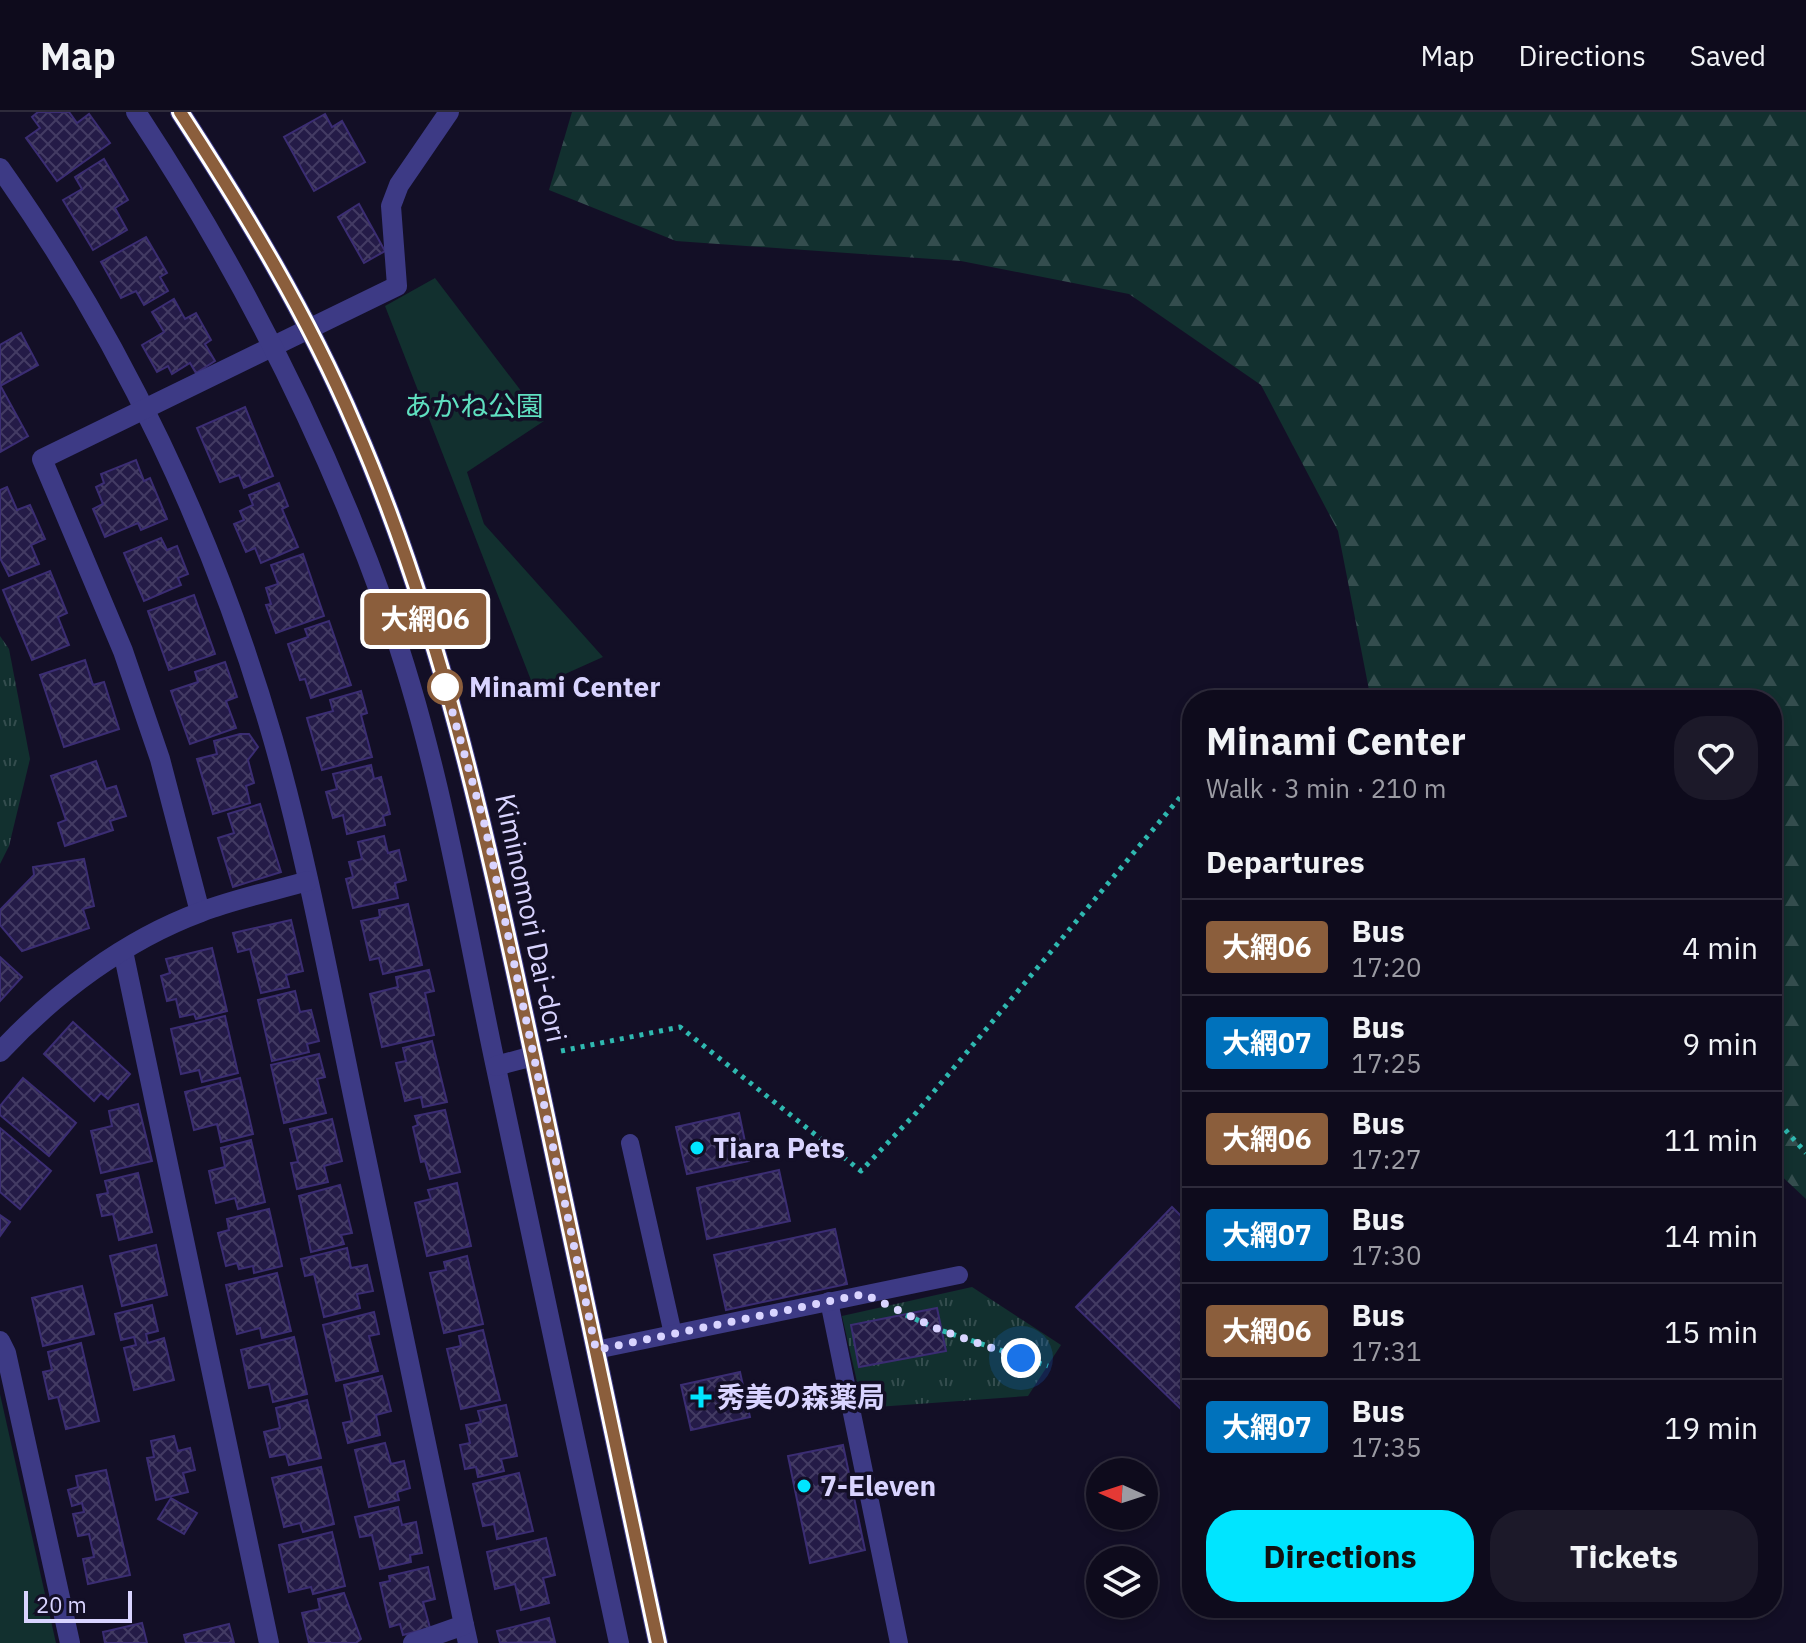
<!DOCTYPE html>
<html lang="en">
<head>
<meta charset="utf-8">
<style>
  body { margin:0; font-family:"IBM Plex Sans","Noto Sans JP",sans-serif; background:#1c1929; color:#f1f3f6; height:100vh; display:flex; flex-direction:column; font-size:30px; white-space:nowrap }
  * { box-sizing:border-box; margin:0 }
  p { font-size:26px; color:#9b9ba3 }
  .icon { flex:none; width:44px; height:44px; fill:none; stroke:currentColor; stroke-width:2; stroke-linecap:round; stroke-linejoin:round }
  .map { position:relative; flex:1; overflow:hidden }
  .drawer { position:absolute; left:1182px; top:578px; width:600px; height:928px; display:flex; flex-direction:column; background:#0e0b1c; border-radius:32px; box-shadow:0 4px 12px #0003,0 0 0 2px #2e2b3b }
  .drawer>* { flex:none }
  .badge { padding:0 16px; border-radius:6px; font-size:28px; line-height:52px }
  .needle { width:52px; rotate:273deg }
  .controls { position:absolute; left:1086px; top:1346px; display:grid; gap:16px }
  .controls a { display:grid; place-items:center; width:72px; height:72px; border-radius:50%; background:#0e0b1c; box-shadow:0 4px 12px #0003,0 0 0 2px #2e2b3b; font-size:40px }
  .scale { position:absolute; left:24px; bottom:20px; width:108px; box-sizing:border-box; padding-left:8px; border:4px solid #d9d4ff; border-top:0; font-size:22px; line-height:28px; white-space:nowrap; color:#d9d4ff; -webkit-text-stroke:6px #130f26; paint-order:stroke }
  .you { position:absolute; width:40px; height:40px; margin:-20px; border:6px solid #fff; border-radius:50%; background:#1a73e8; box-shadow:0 0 0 12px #1a73e833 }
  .map>.badge { position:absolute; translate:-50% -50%; box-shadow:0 0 0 4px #fff }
  h2 { padding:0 24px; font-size:30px; line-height:72px }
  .round { display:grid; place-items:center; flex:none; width:84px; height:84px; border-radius:32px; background:#1c1929 }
  .overview { display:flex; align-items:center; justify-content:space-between; height:136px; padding:0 24px }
  h1 { font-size:38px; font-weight:800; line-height:60px }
  .primary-button { display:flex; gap:16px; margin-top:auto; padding:16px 24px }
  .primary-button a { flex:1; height:92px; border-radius:32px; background:#00e5ff; color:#111; font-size:32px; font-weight:800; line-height:92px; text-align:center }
  .primary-button a+a { background:#1c1929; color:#f1f3f6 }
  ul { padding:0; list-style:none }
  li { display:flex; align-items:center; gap:24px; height:96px; padding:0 24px; border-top:2px solid #2e2b3b }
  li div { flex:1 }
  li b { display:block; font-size:30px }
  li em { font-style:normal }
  li .badge { min-width:88px; font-weight:700; text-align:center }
  header { display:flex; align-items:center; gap:48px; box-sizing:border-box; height:112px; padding:0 40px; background:#0e0b1c; border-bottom:2px solid #2e2b3b }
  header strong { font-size:38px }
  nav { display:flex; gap:44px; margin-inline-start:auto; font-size:28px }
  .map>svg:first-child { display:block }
  .grass { fill:url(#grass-tufts) }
  .forest { fill:url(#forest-firs) }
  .park { fill:#12302f }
  .building { fill:url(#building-cross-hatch); stroke:#3b2d73; stroke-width:2 }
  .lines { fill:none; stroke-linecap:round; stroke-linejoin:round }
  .path { stroke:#2fb8b0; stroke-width:5; stroke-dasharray:4 6; stroke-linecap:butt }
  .service { stroke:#3d3a85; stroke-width:18 }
  .pedestrian { stroke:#3d3a85; stroke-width:20 }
  .minor { stroke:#3d3a85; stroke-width:20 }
  .tertiary { stroke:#3d3a85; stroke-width:20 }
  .line-casing { stroke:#fff; stroke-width:18 }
  .line { stroke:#8b5e3c; stroke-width:12 }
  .walk { stroke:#d9d4ff; stroke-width:8; stroke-dasharray:0 14.4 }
  .stop-dot { fill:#fff; stroke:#8b5e3c; stroke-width:4 }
  .poi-dot { fill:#00e5ff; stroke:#130f26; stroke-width:3 }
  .labels { text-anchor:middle; stroke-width:7; stroke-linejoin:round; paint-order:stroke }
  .park-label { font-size:28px; fill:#5fe0c0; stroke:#130f26 }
  .stop-label { font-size:28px; font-weight:bold; fill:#d9d4ff; stroke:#130f26; text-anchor:start }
  .street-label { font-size:28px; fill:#d9d4ff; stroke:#130f26 }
  .poi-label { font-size:28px; font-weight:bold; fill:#d9d4ff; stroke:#130f26; text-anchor:start }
</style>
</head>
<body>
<header>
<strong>Map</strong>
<nav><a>Map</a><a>Directions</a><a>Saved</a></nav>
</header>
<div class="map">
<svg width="1806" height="1531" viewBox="0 0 1806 1531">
  <defs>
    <pattern id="grass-tufts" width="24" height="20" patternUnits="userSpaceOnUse" patternTransform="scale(2)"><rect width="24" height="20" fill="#12302f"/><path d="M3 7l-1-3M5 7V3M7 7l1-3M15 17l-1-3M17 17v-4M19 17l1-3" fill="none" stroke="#344d4e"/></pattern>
    <pattern id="forest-firs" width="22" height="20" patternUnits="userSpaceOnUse" patternTransform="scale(2)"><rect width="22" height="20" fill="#12302f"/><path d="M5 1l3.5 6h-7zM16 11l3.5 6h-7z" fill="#344d4e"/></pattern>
    <pattern id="building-cross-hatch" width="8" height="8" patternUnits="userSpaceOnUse" patternTransform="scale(2)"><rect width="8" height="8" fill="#241b47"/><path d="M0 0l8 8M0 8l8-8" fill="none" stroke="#433b63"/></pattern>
  </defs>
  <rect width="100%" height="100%" fill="#130f26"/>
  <!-- grass -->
  <g class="grass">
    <path d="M0 524 9 537 30 647 9 734 0 752Z"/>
    <path d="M972 1175 1061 1233 1028 1284 863 1296 842 1204Z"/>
  </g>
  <!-- forest -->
  <path class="forest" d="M572 0H1806V1087L1772 1055V588H1371L1338 419 1261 273 1129 182 961 149 676 129 549 78Z"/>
  <!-- park -->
  <g class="park">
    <path d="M435 166 544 309 467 360 484 412 603 545 534 576 385 194Z"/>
    <path d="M0 1282 56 1531H0Z"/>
  </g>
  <!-- building -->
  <g class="building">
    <path d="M38 0H69L77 11 89 2 110 31 57 69 26 26 40 16 32 5Z"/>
    <path d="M325 2 332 15 342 9 365 50 314 79 284 25Z"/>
    <path d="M104 47 128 88 115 96 127 118 93 138 63 88 82 77 75 65Z"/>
    <path d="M359 92 385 139 364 151 338 105Z"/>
    <path d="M146 125 167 161 160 165 168 179 144 193 136 179 121 186 101 150Z"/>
    <path d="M174 187 185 207 196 201 211 228 205 232 215 249 196 261 190 251 172 262 168 254 157 260 142 233 164 220 152 200Z"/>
    <path d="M21 221 38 253 0 274V233Z"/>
    <path d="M0 273 28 324 0 340Z"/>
    <path d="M245 295 273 364 244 376 239 363 220 370 197 316Z"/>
    <path d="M136 348 144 369 150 366 167 407 141 418 138 411 105 425 93 397 103 392 96 375 104 371 101 362Z"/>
    <path d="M279 371 288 394 282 397 298 435 261 451 255 436 246 440 234 412 244 408 240 399 253 393 249 383Z"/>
    <path d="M7 375 17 398 30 393 45 427 31 433 39 452 9 464 0 446V378Z"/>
    <path d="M161 426 167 438 177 434 188 462 178 466 181 473 144 489 124 441Z"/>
    <path d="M303 442 324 504 276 521 266 493 271 492 266 476 278 472 271 453Z"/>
    <path d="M50 459 67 501 58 505 69 533 32 548 3 478Z"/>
    <path d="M194 483 215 542 169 558 148 499Z"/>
    <path d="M329 509 351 573 311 586 305 567 300 568 288 532 308 525 305 517Z"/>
    <path d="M85 548 93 573 104 570 119 617 64 635 40 563Z"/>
    <path d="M225 550 237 585 226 589 236 616 190 632 171 579 198 570 195 560Z"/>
    <path d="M361 579 367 601 361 603 372 645 322 658 307 606 333 599 330 588Z"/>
    <path d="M240 622H249L258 635 248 648 254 671 246 674 250 691 213 702 197 647 217 642 214 629Z"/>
    <path d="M96 649 106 677 116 674 126 704 110 709 113 718 65 734 58 711 66 708 51 664Z"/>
    <path d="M371 653 374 667 381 665 390 702 383 704 385 713 347 722 343 703 333 706 326 680 337 677 333 662Z"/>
    <path d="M260 692 281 760 233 775 218 726 234 721 228 702Z"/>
    <path d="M384 724 388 741 399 738 406 768 395 771 398 786 353 796 346 767 353 765 349 750 362 747 358 730Z"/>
    <path d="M84 747 94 794 83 797 89 816 22 839 0 813V798L34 763 33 755Z"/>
    <path d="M408 792 422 853 383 862 379 846 370 848 361 809 380 805 379 798Z"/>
    <path d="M291 808 303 859 286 863 289 875 261 881 250 837 238 840 233 821Z"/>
    <path d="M212 836 227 899 196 907 194 902 180 905 176 887 167 889 161 864 170 861 166 847Z"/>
    <path d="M0 845 22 865 0 889Z"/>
    <path d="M429 858 434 879 425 881 434 923 382 935 370 882 398 875 396 865Z"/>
    <path d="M295 879 300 900 311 898 319 929 307 932 309 940 272 949 258 888Z"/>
    <path d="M225 904 238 961 202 970 199 958 181 962 171 917Z"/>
    <path d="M73 910 130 962 108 987 101 981 94 989 44 942Z"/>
    <path d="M432 929 447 990 423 995 421 985 405 989 396 951 406 949 403 936Z"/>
    <path d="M319 942 325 965 317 967 326 1001 284 1011 271 953Z"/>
    <path d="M23 966 76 1011 49 1044 0 1003V994Z"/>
    <path d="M240 966 253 1022 221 1030 217 1012 194 1018 185 980Z"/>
    <path d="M138 992 152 1049 101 1061 91 1019 112 1014 109 999Z"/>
    <path d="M445 998 460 1060 430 1067 425 1049 421 1050 413 1015 418 1013 415 1004Z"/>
    <path d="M739 1001 749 1049 687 1062 676 1015Z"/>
    <path d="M332 1007 342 1049 324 1054 328 1070 297 1077 291 1051 298 1050 290 1017Z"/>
    <path d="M0 1016 51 1059 20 1097 0 1080Z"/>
    <path d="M251 1028 265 1090 238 1097 235 1086 216 1091 209 1059 225 1055 221 1036Z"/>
    <path d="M779 1058 790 1109 707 1127 697 1076Z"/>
    <path d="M138 1061 152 1120 119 1128 113 1102 102 1104 97 1083 108 1081 105 1069Z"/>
    <path d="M457 1071 471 1134 427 1144 415 1091 431 1087 428 1078Z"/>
    <path d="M340 1073 352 1121 341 1123 344 1132 311 1140 299 1084Z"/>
    <path d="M1172 1095 1192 1115V1308L1076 1195Z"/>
    <path d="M269 1097 282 1154 254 1161 253 1154 239 1157 237 1151 226 1154 218 1121 229 1118 227 1107Z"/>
    <path d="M0 1103 10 1110 0 1124Z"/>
    <path d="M835 1117 847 1172 726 1198 714 1143Z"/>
    <path d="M156 1133 167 1183 122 1194 110 1144Z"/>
    <path d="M347 1136 351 1156 367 1153 373 1179 357 1182 360 1196 324 1205 314 1162 305 1164 301 1147Z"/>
    <path d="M467 1144 483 1212 444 1221 430 1161 446 1158 444 1150Z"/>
    <path d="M277 1161 291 1219 262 1226 260 1216 237 1222 226 1173Z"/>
    <path d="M82 1174 94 1222 43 1234 32 1186Z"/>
    <path d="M152 1193 158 1219 146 1222 148 1231 164 1226 174 1268 134 1278 124 1236 136 1233 134 1225 121 1228 115 1202Z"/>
    <path d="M937 1196 946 1239 859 1255 851 1213Z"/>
    <path d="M374 1200 379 1222 369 1224 378 1259 336 1269 323 1213Z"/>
    <path d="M483 1218 500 1288 461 1297 447 1237 461 1234 459 1224Z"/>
    <path d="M294 1225 307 1282 273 1290 269 1272 249 1276 241 1238Z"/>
    <path d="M81 1231 99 1309 66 1317 58 1285 49 1287 43 1260 52 1258 48 1240Z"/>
    <path d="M740 1260 750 1305 691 1318 681 1273Z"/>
    <path d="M382 1264 391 1299 376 1303 380 1323 348 1331 343 1311 352 1309 344 1273Z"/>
    <path d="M307 1288 321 1346 289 1353 286 1342 270 1345 264 1320 280 1316 276 1296Z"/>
    <path d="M506 1293 517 1344 501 1347 504 1359 478 1365 476 1355 465 1357 460 1333 470 1331 466 1313 481 1310 478 1299Z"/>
    <path d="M174 1324 178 1339 190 1336 195 1358 183 1361 188 1380 156 1388 147 1346 154 1345 151 1329Z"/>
    <path d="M385 1331 391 1352 404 1349 410 1376 397 1380 399 1388 369 1395 355 1338Z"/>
    <path d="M843 1333 865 1438 810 1451 788 1344Z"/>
    <path d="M321 1355 334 1412 303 1420 300 1411 284 1415 272 1366Z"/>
    <path d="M106 1358 130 1463 88 1472 83 1447 94 1445 89 1422 78 1424 73 1402 84 1400 82 1391 72 1394 68 1378 78 1375 76 1364Z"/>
    <path d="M519 1361 533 1419 497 1427 494 1412 483 1414 473 1372Z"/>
    <path d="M171 1386 197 1401 184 1422 158 1407Z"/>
    <path d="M398 1395 402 1413 416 1410 422 1441 410 1443 411 1450 380 1457 372 1423 360 1425 355 1405Z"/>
    <path d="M332 1420 345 1474 313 1482 311 1475 289 1480 279 1433Z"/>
    <path d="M546 1426 555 1463 543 1466 549 1491 521 1498 515 1472 495 1477 487 1440Z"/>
    <path d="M428 1455 435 1487 423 1490 430 1516 403 1523 400 1512 390 1515 380 1471 390 1469 389 1464Z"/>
    <path d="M344 1481 361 1527 356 1531H309L302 1501 320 1497 318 1487Z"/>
    <path d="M1335 1496H1441L1440 1506Z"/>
    <path d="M549 1506 555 1530 500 1531 497 1519Z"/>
    <path d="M142 1511 147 1531H105L103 1520Z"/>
    <path d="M229 1512 234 1531H186L184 1523Z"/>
  </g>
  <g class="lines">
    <!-- path -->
    <g class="path">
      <path d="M561 939 680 915 861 1059 916 1001 1192 671"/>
      <path d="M1772 1003 1806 1041"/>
      <path d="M906 1203 940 1218 1048 1254"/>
    </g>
    <!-- service -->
    <g class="service">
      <path d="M630 1031 673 1222"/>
      <path d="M829 1189 899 1531"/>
      <path d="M596 1238 959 1163"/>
    </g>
    <!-- pedestrian -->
    <path class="pedestrian" d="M464 1513 468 1531"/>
    <!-- minor -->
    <g class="minor">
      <path d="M0 56C122 228 215 425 273 627 309 754 332 884 359 1012 394 1179 429 1346 464 1513L413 1531"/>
      <path d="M200 800 160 647 123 539 42 347 397 174 391 94 399 73 449 0"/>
      <path d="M123 839 269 1531"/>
      <path d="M0 940C55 881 125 828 201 800 235 787 273 779 308 769"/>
      <path d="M0 1229 6 1241 70 1531"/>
    </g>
    <!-- tertiary -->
    <g class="tertiary">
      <path d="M136 0C241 159 323 321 387 500 439 646 463 800 495 951 535 1144 578 1338 619 1531"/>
      <path d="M180 0C245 100 307 202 354 312 442 513 487 729 533 943 574 1139 617 1335 658 1531"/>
      <path d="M496 954 533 944"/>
    </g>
  </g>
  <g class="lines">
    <defs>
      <path id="line" d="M180 0C245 100 307 202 354 312 442 513 487 729 533 943 574 1139 616 1335 658 1531"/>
    </defs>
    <!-- line casing -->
    <use href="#line" class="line-casing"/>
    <!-- line -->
    <use href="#line" class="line"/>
    <!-- walk -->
    <path class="walk" d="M445 575 443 567 485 714 596 1238 864 1182 940 1218 1021 1246"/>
  </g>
  <!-- markers -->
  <circle class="stop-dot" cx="445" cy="575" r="16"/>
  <g class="poi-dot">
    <circle cx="697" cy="1036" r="8"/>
    <path d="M697 1273h8v8h8v8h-8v8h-8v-8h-8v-8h8z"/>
    <circle cx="804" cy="1374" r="8"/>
  </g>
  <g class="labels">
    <!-- park labels -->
    <g class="park-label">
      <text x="474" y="304">あかね公園</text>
    </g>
    <!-- stop labels -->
    <g class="stop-label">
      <text x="469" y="585">Minami Center</text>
    </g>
    <!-- street labels -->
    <g class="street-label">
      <text transform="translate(531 806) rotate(78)" y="10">Kiminomori Dai-dori</text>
    </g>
    <!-- poi labels -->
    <g class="poi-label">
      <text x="713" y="1046">Tiara Pets</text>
      <text x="717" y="1295">秀美の森薬局</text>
      <text x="820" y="1384">7-Eleven</text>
    </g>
  </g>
</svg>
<div class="controls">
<a><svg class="needle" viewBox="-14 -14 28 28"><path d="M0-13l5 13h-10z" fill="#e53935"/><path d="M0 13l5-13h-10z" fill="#9b9ba3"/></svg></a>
<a><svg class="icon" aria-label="layers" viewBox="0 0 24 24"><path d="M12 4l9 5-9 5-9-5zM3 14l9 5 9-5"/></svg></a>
</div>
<div class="scale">20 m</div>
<div class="you" style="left:1021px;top:1246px"></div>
<b class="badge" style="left:425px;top:507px;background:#8b5e3c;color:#fff">大網06</b>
<section class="drawer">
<div class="overview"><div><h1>Minami Center</h1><p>Walk · 3 min · 210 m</p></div><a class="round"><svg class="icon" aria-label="heart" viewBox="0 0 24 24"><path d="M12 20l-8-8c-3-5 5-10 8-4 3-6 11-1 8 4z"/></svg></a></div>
<h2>Departures</h2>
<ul>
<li><span class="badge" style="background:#8b5e3c;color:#fff">大網06</span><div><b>Bus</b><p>17:20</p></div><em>4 min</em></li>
<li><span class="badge" style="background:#0072bc;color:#fff">大網07</span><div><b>Bus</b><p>17:25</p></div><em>9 min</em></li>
<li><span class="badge" style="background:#8b5e3c;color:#fff">大網06</span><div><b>Bus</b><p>17:27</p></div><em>11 min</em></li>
<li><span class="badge" style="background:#0072bc;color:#fff">大網07</span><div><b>Bus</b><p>17:30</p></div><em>14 min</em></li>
<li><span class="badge" style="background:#8b5e3c;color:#fff">大網06</span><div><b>Bus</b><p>17:31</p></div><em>15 min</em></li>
<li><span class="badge" style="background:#0072bc;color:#fff">大網07</span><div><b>Bus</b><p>17:35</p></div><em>19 min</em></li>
</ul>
<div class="primary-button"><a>Directions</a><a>Tickets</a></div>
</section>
</div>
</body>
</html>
